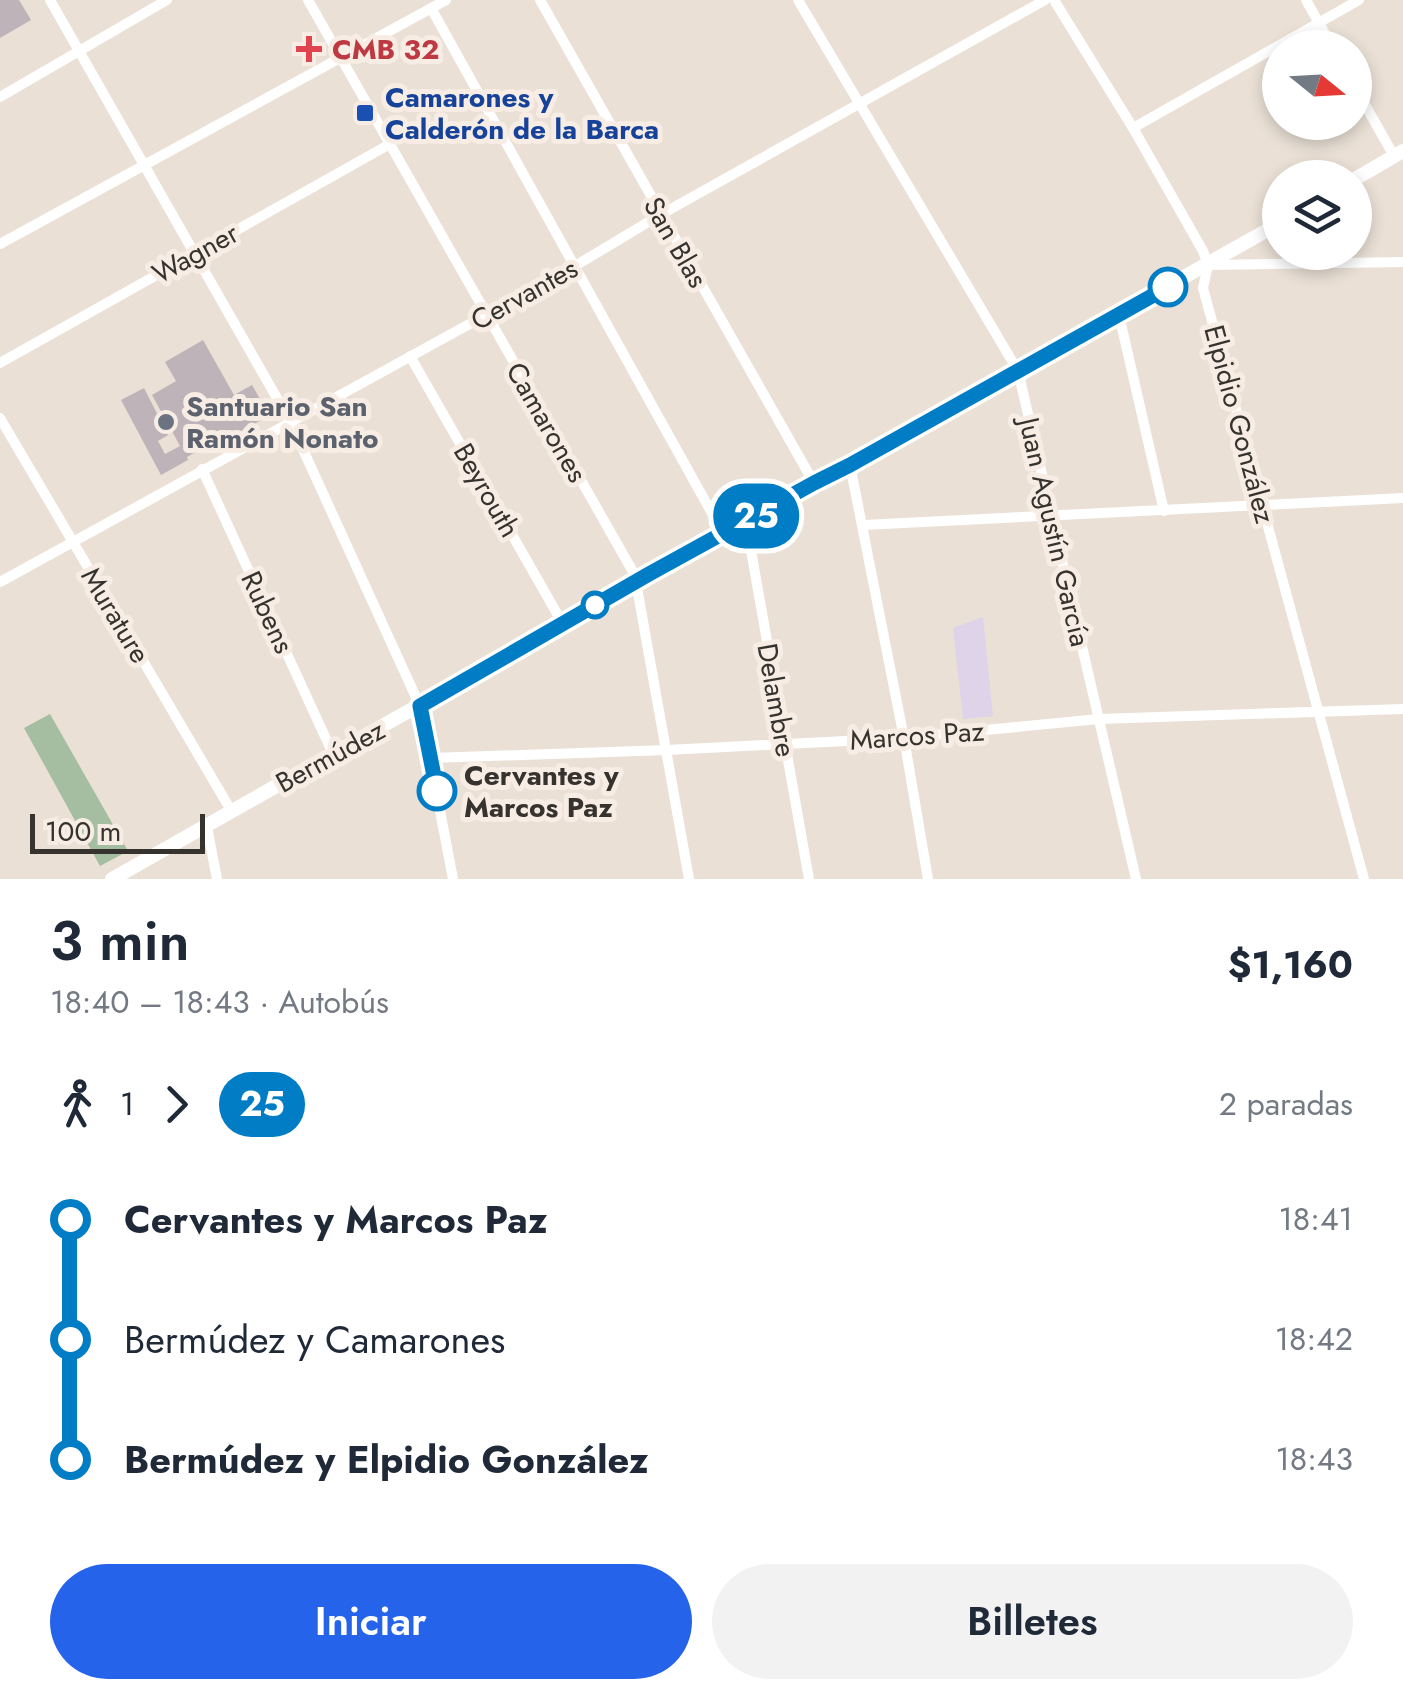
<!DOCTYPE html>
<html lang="es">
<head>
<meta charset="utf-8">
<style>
  body { margin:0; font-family:Jost,sans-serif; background:#f2f2f3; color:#1f2937; height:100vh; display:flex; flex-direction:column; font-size:38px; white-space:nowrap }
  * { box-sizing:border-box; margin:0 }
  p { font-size:32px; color:#747a83 }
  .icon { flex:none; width:55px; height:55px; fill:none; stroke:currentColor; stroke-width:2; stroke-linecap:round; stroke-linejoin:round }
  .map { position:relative; height:879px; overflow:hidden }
  .panel { display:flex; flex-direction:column; background:#fff; flex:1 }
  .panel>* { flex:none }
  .badge { padding:0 20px; border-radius:32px; font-size:35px; line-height:65px }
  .needle { width:65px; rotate:108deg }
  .buttons { position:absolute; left:1262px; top:30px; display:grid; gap:20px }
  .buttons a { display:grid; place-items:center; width:110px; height:110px; border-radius:50%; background:#fff; box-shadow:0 5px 15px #0003; font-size:50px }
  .scale { position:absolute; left:30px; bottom:25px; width:175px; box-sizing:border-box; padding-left:10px; border:5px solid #36322e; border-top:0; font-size:28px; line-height:35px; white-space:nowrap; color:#36322e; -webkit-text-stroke:8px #f8ede4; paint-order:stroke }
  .map>.badge { position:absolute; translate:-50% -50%; box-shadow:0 0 0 5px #fff }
  .legs { display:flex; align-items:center; gap:15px; height:110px; padding:0 50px; font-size:32px }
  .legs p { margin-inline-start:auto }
  .headline { display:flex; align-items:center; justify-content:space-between; height:170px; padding:0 50px }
  h1 { font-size:55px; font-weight:600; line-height:75px }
  .cta { display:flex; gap:20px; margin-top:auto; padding:20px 50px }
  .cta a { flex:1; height:115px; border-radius:60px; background:#2563eb; color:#fff; font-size:40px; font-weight:600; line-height:115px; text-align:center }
  .cta a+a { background:#f2f2f3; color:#1f2937 }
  ul { padding:0 50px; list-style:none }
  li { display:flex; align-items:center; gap:35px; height:120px; font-size:38px }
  li i { display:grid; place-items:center; width:15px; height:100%; margin:0 12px; background:currentColor }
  li i::after { content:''; width:25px; height:25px; margin:-12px; border:8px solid; border-radius:50%; background:#fff }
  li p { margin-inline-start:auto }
  li:first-child i { background:linear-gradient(#0000 50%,currentColor 0) }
  li:last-child i { background:linear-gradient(currentColor 50%,#0000 0) }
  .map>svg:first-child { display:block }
  .education { fill:#ded3e8 }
  .green { fill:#a5bda0 }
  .building { fill:#bfb3ba }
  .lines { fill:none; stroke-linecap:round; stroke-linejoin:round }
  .minor { stroke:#fff; stroke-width:10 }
  .tertiary { stroke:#fff; stroke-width:14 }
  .line-1-casing { stroke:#fff; stroke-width:22 }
  .line-1 { stroke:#007dc5; stroke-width:15 }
  .health-dot { fill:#e0444e; stroke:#f8ede4; stroke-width:4 }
  .transit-dot { fill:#1a4fb4; stroke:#f8ede4; stroke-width:4 }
  .stop-1-dot { fill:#fff; stroke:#007dc5; stroke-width:5 }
  .worship-dot { fill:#6b7280; stroke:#f8ede4; stroke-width:4 }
  .labels { text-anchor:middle; stroke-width:10; stroke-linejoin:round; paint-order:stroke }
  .health-label { font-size:28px; font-weight:bold; fill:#be3a42; stroke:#f8ede4; text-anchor:start }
  .transit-label { font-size:28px; font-weight:bold; fill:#164399; stroke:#f8ede4; text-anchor:start }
  .street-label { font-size:28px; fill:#36322e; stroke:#f8ede4 }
  .worship-label { font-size:28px; font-weight:bold; fill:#5b616d; stroke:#f8ede4; text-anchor:start }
  .stop-label { font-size:28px; font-weight:bold; fill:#36322e; stroke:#f8ede4; text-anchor:start }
</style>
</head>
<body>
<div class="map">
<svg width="1403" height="879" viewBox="0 0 1403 879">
  <rect width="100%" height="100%" fill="#eae0d6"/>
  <!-- education -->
  <path class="education" d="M983 617 993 716 963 719 953 628Z"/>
  <!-- green -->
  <path class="green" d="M50 714 128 851 100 866 24 728Z"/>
  <!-- building -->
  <g class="building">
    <path d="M0 0H19L31 20 0 38Z"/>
    <path d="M203 340 234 395 252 385 266 409 263 419 212 447 211 443 187 457 188 460 161 475 121 400 144 388 168 435 158 441 165 454 180 446 152 395 176 381 165 362Z"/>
  </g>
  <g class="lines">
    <!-- minor -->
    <g class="minor">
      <path d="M50 0 290 421 420 706 453 879"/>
      <path d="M308 0 632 570 636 582 689 879"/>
      <path d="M540 0 814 483"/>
      <path d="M798 0 1018 371 1136 879"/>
      <path d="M1054 0 1133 128 1203 251 1208 265 1203 288 1364 879"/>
      <path d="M1306 0 1333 48"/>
      <path d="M431 8 723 533"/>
      <path d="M1355 87 1394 156"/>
      <path d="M0 97 167 0"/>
      <path d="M1133 128 1359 0"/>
      <path d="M0 244 446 0"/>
      <path d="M1209 265 1403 262"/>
      <path d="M1119 315 1164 511"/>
      <path d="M410 356 563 624"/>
      <path d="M0 363 390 144"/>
      <path d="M0 418 232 812"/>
      <path d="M850 465 904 738 928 879"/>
      <path d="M202 469 333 754"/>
      <path d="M746 522 809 879"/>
      <path d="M863 525 1403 498"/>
      <path d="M0 582 575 266 660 215 1045 0"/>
      <path d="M431 758 667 750 904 738 1099 719 1403 709"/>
      <path d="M207 827 217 879"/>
    </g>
    <!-- tertiary -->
    <g class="tertiary">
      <path d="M1355 179 1403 151"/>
      <path d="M112 879 649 575 814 483 850 465 1280 223"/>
    </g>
  </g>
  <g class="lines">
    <defs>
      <path id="line-1" d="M437 791 420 706 649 574 814 483 850 465 1168 287"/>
    </defs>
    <!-- line-1 casing -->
    <use href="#line-1" class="line-1-casing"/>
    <!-- line-1 -->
    <use href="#line-1" class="line-1"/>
  </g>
  <!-- markers -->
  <path class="health-dot" d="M304 34h10v10h10v10h-10v10h-10v-10h-10v-10h10z"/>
  <rect class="transit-dot" x="355" y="103" width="20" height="20" rx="5"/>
  <g class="stop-1-dot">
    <circle cx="1168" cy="287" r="18"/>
    <circle cx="595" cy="605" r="12"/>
    <circle cx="437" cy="791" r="18"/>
  </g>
  <circle class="worship-dot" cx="166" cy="422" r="10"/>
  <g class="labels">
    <!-- health labels -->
    <g class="health-label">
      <text x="332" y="59">CMB 32</text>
    </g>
    <!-- transit labels -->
    <g class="transit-label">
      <text x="385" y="107">Camarones y<tspan x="385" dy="32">Calderón de la Barca</tspan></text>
    </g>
    <!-- street labels -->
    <g class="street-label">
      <text transform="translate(676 242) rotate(60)" y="10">San Blas</text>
      <text transform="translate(195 253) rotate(-29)" y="10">Wagner</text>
      <text transform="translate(524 294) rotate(-29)" y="10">Cervantes</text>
      <text transform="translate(547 422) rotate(60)" y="10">Camarones</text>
      <text transform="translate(1240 424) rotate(75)" y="10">Elpidio González</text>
      <text transform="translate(487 490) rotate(60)" y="10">Beyrouth</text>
      <text transform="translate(1055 532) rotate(77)" y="10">Juan Agustín García</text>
      <text transform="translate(268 612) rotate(65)" y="10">Rubens</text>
      <text transform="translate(116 615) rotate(59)" y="10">Murature</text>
      <text transform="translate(777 700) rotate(80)" y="10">Delambre</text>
      <text transform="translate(917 735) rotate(-4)" y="10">Marcos Paz</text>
      <text transform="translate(330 756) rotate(-29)" y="10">Bermúdez</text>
    </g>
    <!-- worship labels -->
    <g class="worship-label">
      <text x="186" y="416">Santuario San<tspan x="186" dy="32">Ramón Nonato</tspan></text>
    </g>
    <!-- stop labels -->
    <g class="stop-label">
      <text x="464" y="785">Cervantes y<tspan x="464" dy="32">Marcos Paz</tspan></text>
    </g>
  </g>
</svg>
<div class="buttons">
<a><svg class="needle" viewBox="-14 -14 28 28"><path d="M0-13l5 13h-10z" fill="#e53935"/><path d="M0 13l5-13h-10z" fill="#747a83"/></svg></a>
<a><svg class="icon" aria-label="layers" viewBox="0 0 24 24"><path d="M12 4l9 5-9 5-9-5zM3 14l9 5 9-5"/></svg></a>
</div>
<div class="scale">100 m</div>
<b class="badge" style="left:756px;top:516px;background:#007dc5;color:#fff">25</b>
</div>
<section class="panel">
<div class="headline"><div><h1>3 min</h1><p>18:40 – 18:43 · Autobús</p></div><b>$1,160</b></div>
<div class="legs"><svg class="icon" aria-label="walk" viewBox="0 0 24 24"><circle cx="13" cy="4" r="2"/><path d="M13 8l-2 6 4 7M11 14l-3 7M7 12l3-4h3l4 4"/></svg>1<svg class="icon" aria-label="forward" viewBox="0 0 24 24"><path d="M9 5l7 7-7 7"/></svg><b class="badge" style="background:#007dc5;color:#fff">25</b><p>2 paradas</p></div>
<ul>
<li><i style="color:#007dc5"></i><b>Cervantes y Marcos Paz</b><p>18:41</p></li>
<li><i style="color:#007dc5"></i><span>Bermúdez y Camarones</span><p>18:42</p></li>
<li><i style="color:#007dc5"></i><b>Bermúdez y Elpidio González</b><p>18:43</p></li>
</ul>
<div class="cta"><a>Iniciar</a><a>Billetes</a></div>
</section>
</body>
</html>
